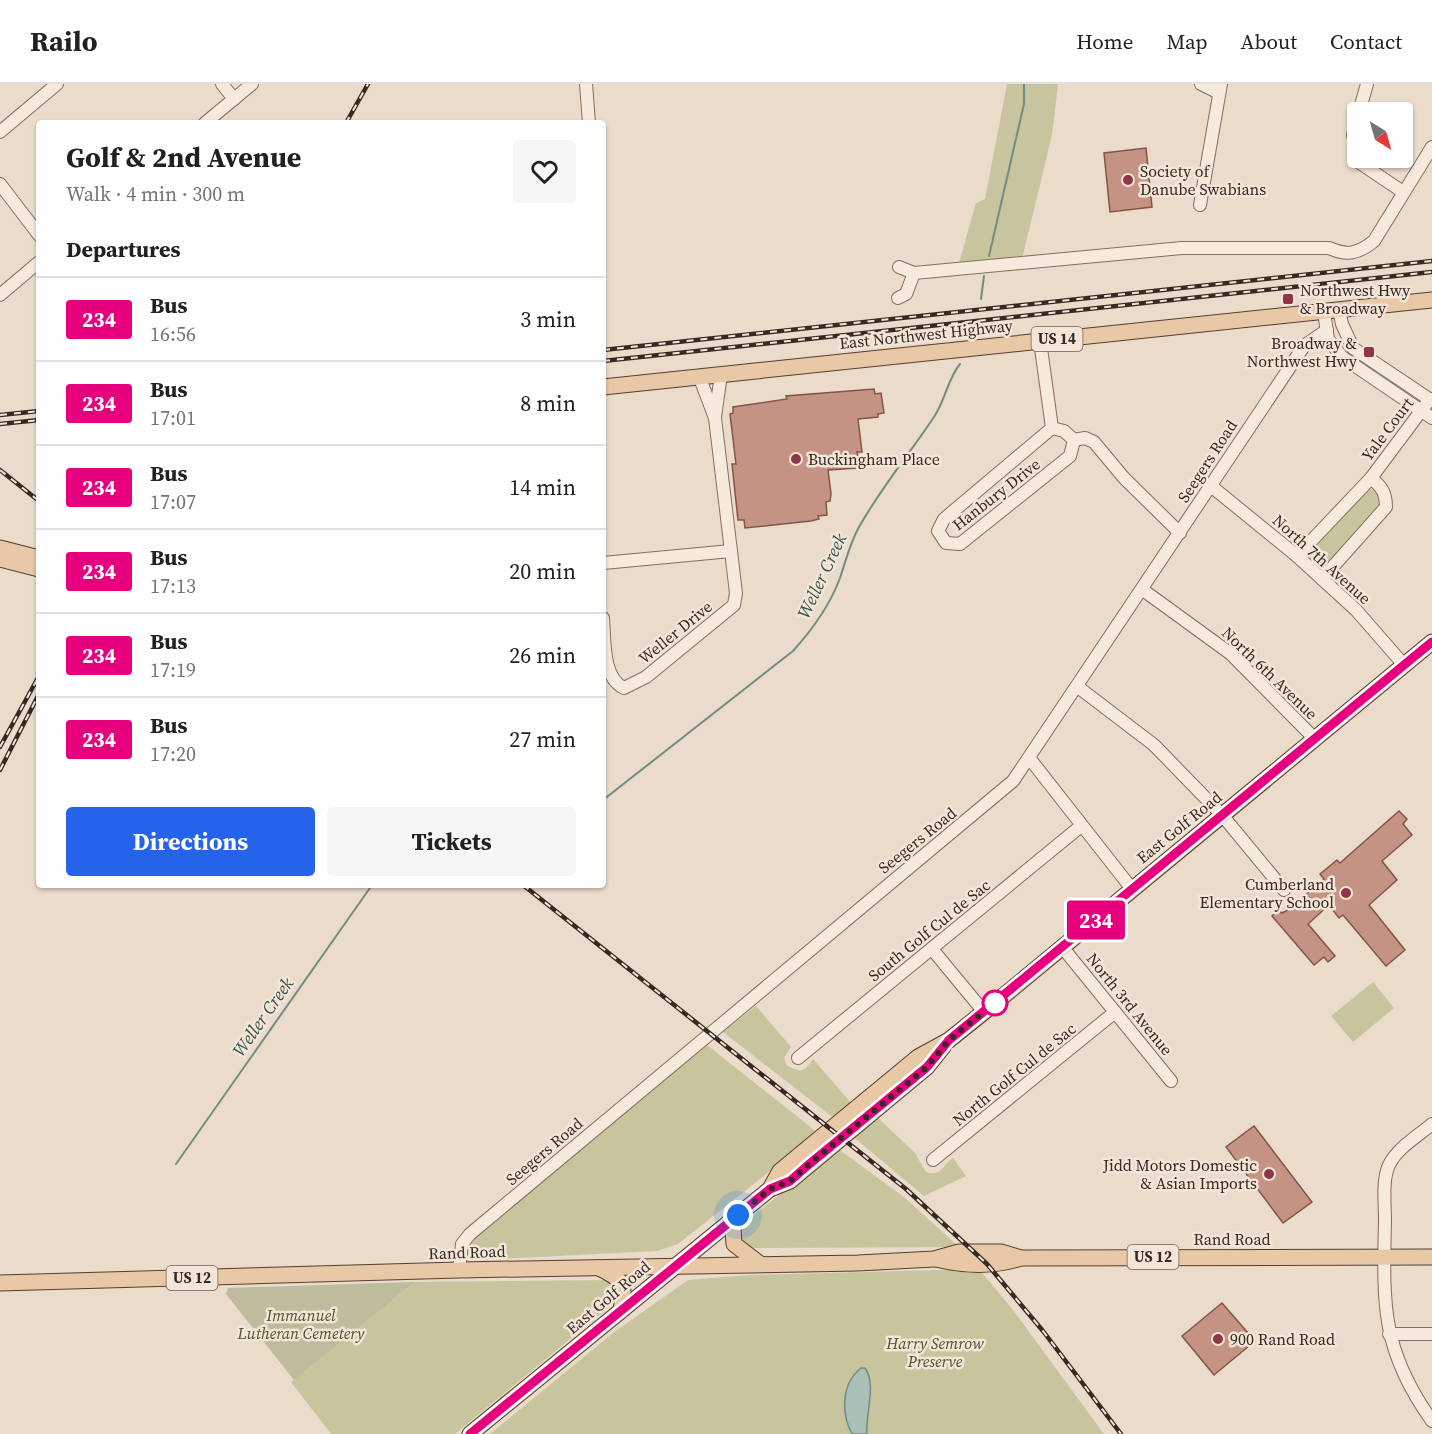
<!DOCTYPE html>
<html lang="en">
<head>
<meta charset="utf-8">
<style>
  body { margin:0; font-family:"Source Serif 4",serif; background:#f6f6f6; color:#202124; height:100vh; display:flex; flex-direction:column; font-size:22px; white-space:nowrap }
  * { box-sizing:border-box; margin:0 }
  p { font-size:20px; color:#757577 }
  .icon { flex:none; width:33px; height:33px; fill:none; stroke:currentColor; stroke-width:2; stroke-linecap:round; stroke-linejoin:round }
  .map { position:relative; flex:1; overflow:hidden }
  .panel { position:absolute; left:36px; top:36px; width:570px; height:768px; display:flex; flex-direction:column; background:#fff; border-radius:6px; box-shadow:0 2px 4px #0004 }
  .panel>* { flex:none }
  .badge { padding:0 12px; border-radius:4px; font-size:21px; line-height:39px }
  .needle { width:39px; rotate:143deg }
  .fabs { position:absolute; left:1347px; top:18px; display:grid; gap:12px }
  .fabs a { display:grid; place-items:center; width:66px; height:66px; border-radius:6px; background:#fff; box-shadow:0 2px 4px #0004; font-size:30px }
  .you { position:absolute; width:30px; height:30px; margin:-15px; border:4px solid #fff; border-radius:50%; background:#1a73e8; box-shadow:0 0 0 9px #1a73e833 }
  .map>.badge { position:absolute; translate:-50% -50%; box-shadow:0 0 0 3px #fff }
  h2 { padding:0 30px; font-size:22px; line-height:54px }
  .round { display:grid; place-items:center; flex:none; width:63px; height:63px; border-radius:6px; background:#f6f6f6 }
  .headline { display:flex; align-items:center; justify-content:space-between; height:102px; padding:0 30px }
  h1 { font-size:28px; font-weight:700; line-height:45px }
  .cta { display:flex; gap:12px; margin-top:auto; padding:12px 30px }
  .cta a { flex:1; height:69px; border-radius:6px; background:#2563eb; color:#fff; font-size:24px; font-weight:700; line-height:69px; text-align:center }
  .cta a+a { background:#f6f6f6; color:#202124 }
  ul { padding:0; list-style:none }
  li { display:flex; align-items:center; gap:18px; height:84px; padding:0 30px; border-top:2px solid #e0e0e0 }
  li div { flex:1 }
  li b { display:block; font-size:22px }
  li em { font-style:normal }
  li .badge { min-width:66px; font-weight:700; text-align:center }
  header { display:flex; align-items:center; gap:36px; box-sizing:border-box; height:84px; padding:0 30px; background:#fff; border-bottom:2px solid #e0e0e0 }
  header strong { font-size:28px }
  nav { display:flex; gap:33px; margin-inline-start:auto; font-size:21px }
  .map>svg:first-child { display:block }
  .green { fill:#c8c59e }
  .cemetery { fill:#bebc9c }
  .water { fill:#aabfb5; stroke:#718d81; stroke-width:1.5 }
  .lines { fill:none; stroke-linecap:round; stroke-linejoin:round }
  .stream { stroke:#718d81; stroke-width:2 }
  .building { fill:#c59383; stroke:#825548; stroke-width:1.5 }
  .minor-casing { stroke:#856d60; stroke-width:14 }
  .major-casing { stroke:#543d33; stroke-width:17 }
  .minor { stroke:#f6eadc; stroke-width:12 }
  .major { stroke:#e9c8a6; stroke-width:15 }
  .rail-casing { stroke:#372822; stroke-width:4.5 }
  .rail { stroke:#f3e6d8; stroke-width:2; stroke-dasharray:7; stroke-linecap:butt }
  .line-casing { stroke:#fff; stroke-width:14 }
  .line { stroke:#e6007e; stroke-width:9 }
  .walk { stroke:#372822; stroke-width:6; stroke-dasharray:0 10.8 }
  .poi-dot { fill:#8e3646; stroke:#f3e6d8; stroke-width:2 }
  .stop-dot { fill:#fff; stroke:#e6007e; stroke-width:3 }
  .labels { text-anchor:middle; stroke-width:5; stroke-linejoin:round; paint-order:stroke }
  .shield { fill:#f3e6d8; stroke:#6f6159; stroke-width:1.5 }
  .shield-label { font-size:15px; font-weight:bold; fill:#372822 }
  .poi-label { font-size:16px; fill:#372822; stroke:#f3e6d8; text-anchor:start }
  .street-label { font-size:16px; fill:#372822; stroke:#f3e6d8 }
  .park-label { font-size:16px; font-style:italic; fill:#4f522a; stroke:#f3e6d8 }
  .water-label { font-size:18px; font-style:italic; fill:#33554d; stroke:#f3e6d8 }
</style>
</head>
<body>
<header>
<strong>Railo</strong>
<nav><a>Home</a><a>Map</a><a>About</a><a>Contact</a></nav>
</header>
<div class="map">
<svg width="1432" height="1350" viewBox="0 0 1432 1350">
  <rect width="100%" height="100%" fill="#eadbca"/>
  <!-- green -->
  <g class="green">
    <path d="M1007 0H1058L1052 51 1022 175 959 179 976 119 985 115Z"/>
    <path d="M1368 404 1379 409V422L1324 486 1306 471Z"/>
    <path d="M1373 898 1394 924 1353 958 1331 932Z"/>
    <path d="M756 922 791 963 784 974 787 982 800 987 806 984 813 975 852 1020 837 1032H831L723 948Z"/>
    <path d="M707 961 818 1049 678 1160 657 1167 478 1176 471 1173 468 1163 476 1153Z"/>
    <path d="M876 1032 915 1069 926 1088C941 1093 943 1081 953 1074L966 1092 924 1112 851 1051Z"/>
    <path d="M837 1064 904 1113 959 1163 747 1164 737 1150 743 1140Z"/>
    <path d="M979 1185 1013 1226 1104 1350H490L613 1249 688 1196 748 1191Z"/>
    <path d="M607 1196 616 1200 617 1215 610 1222 455 1350H331L291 1298 415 1198Z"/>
  </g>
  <!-- cemetery -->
  <path class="cemetery" d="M415 1198 294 1296 226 1210 228 1204Z"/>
  <!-- water -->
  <path class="water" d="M861 1284H865C877 1300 865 1331 867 1350H852C841 1329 841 1300 861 1284Z"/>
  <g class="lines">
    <!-- stream -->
    <g class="stream">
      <path d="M989 172 1024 20V0"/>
      <path d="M981 215 984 192"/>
      <path d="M603 716 793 567C812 546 830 521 840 494 846 476 850 459 859 443 881 404 910 369 934 333 945 317 948 294 960 280"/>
      <path d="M176 1080 372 801"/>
    </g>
  </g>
  <!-- building -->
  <g class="building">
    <path d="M1146 64 1152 123 1110 128 1104 69Z"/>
    <path d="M874 305 875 310 881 309 884 329 878 330V333L858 335 862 368H857L858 372 855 373 857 384 828 386 831 410 830 417 826 418 827 431 818 432 819 435 811 437 745 444 744 436H738L732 380H736L730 330 733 329V323L787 315 786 312Z"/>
    <path d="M1399 727 1407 735 1403 740 1412 751 1382 777 1397 796 1369 821 1405 866 1386 882 1343 831 1339 834 1329 821 1308 840 1335 872 1328 878 1324 873 1314 881 1272 832 1278 826 1282 829 1286 827 1324 795 1320 790 1337 776 1340 779Z"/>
    <path d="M1254 1042 1312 1118 1283 1139 1226 1063Z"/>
    <path d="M1222 1219 1255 1257 1214 1291 1182 1252Z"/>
  </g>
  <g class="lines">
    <defs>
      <g id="minor">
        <path d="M222 0 234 15"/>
        <path d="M586 0 589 39"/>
        <path d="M1201 0 1219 9"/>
        <path d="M1359 28 1367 0"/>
        <path d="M1358 35 1353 51 1358 68"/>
        <path d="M205 39 252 0"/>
        <path d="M0 48 57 0"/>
        <path d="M1359 74 1360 79 1403 108"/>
        <path d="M0 100 39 151"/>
        <path d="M1200 121 1221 0"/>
        <path d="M899 183 914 189 1182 164H1329C1347 172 1358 170 1374 157L1432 63"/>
        <path d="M0 211 39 178"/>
        <path d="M898 214 906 210 914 189"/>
        <path d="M1339 226 1342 240 1353 264 1432 317"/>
        <path d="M1324 228 1328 255 1342 273 1432 334"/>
        <path d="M1040 257 1052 344"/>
        <path d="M715 333 721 290"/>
        <path d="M1052 344 1064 347 1074 356 1070 372 960 460 946 459 938 447 944 435Z"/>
        <path d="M1074 356 1085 354 1094 358 1124 394 1180 449"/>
        <path d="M1211 402 1297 472 1356 526 1404 581"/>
        <path d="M1297 472 1371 394 1430 315"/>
        <path d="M603 479 731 467"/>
        <path d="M1322 495 1386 423C1386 409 1382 403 1371 394"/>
        <path d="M1143 506 1231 570 1315 655"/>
        <path d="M603 534C605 556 602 594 624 604L646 593 734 521 736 509 715 334 699 292"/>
        <path d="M1078 603 1154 661 1222 731 1284 806"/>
        <path d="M1030 675 1132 805"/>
        <path d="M1063 864 1171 997"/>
        <path d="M932 865 984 928"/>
        <path d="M798 974 1081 742"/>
        <path d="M1432 1040C1418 1052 1397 1064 1389 1081 1382 1096 1385 1119 1385 1136 1383 1220 1381 1266 1432 1337"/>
        <path d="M933 1076 1115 928"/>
        <path d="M459 1186 462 1160 470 1150 1013 697 1304 262 1327 246"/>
        <path d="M1389 1250H1432"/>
      </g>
      <g id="major">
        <path d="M603 303 1432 216"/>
        <path d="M0 464 39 474"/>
        <path d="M0 475 39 485"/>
        <path d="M770 1105 780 1087 918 973 949 956 984 928 1432 558"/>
        <path d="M738 1131 733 1144 734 1160 760 1180"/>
        <path d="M936 1175C965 1182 993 1183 1021 1174"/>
        <path d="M599 1184C622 1195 627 1200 621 1225"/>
        <path d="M0 1199 459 1186 858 1179 934 1175 959 1168H1001L1021 1174 1432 1173"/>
        <path d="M470 1350 770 1105 790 1097 927 983 943 963"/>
      </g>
    </defs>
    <!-- minor casing -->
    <use href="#minor" class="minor-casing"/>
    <!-- major casing -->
    <use href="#major" class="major-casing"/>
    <!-- minor -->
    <use href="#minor" class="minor"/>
    <!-- major -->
    <use href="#major" class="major"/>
    <defs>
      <g id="rail">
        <path d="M346 39 368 0"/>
        <path d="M603 266 1432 177"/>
        <path d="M603 277 1432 188"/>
        <path d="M0 331 39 327"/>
        <path d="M0 340 39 336"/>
        <path d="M0 386 39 417"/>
        <path d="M0 663 39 592"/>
        <path d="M0 686 39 610"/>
        <path d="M523 801 906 1105 987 1180 1043 1247 1121 1350"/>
      </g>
    </defs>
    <!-- rail casing -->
    <use href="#rail" class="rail-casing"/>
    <!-- rail -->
    <use href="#rail" class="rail"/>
  </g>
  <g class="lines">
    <defs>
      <path id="line" d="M470 1350 770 1105 790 1097 807 1082 927 983 949 956 1432 558"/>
    </defs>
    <!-- line casing -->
    <use href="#line" class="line-casing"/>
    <!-- line -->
    <use href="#line" class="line"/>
    <!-- walk -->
    <path class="walk" d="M738 1131 770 1105 790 1097 807 1082 927 983 949 956 1000 915 995 919"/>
  </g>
  <!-- markers -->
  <g class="poi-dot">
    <circle cx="1128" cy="96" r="6"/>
    <rect x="1282" y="209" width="12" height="12" rx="3"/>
    <rect x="1363" y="262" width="12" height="12" rx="3"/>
    <circle cx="796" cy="375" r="6"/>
    <circle cx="1346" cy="809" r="6"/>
    <circle cx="1269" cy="1090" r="6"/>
    <circle cx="1218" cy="1255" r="6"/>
  </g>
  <circle class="stop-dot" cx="995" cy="919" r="12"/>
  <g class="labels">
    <!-- shield labels -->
    <g class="shield">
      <rect x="1031.5" y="243" width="51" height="24" rx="4.5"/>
      <rect x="1127.5" y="1161" width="51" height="24" rx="4.5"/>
      <rect x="166.5" y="1182" width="51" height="24" rx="4.5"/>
    </g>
    <g class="shield-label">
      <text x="1057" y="260">US 14</text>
      <text x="1153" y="1178">US 12</text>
      <text x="192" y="1199">US 12</text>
    </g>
    <!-- poi labels -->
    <g class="poi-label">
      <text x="1140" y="93">Society of<tspan x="1140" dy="18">Danube Swabians</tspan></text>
      <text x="1300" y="212">Northwest Hwy<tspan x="1300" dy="18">&amp; Broadway</tspan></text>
      <text x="1357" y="265" text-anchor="end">Broadway &amp;<tspan x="1357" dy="18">Northwest Hwy</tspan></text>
      <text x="808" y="381">Buckingham Place</text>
      <text x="1334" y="806" text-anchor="end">Cumberland<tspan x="1334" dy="18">Elementary School</tspan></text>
      <text x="1257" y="1087" text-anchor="end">Jidd Motors Domestic<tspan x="1257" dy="18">&amp; Asian Imports</tspan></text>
      <text x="1230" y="1261">900 Rand Road</text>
    </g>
    <!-- street labels -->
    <g class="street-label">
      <text transform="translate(926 250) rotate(-6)" y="6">East Northwest Highway</text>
      <text transform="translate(1387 345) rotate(-53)" y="6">Yale Court</text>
      <text transform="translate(1207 377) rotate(-57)" y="6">Seegers Road</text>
      <text transform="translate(996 410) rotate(-38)" y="6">Hanbury Drive</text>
      <text transform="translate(1322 475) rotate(42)" y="6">North 7th Avenue</text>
      <text transform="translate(675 548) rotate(-39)" y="6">Weller Drive</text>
      <text transform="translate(1270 589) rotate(44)" y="6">North 6th Avenue</text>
      <text transform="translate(1179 743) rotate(-39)" y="6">East Golf Road</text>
      <text transform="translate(917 756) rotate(-39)" y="6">Seegers Road</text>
      <text transform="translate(929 846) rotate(-39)" y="6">South Golf Cul de Sac</text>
      <text transform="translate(1130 920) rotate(51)" y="6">North 3rd Avenue</text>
      <text transform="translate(1014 990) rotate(-39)" y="6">North Golf Cul de Sac</text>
      <text transform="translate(544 1067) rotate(-40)" y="6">Seegers Road</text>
      <text x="1232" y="1161">Rand Road</text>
      <text transform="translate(467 1168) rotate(-2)" y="6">Rand Road</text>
      <text transform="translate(608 1213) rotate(-40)" y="6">East Golf Road</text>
    </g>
    <!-- park labels -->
    <g class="park-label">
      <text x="301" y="1237">Immanuel<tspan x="301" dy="18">Lutheran Cemetery</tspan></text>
      <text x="935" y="1265">Harry Semrow<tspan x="935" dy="18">Preserve</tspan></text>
    </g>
    <!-- water labels -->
    <g class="water-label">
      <text transform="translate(822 492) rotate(-65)" y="6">Weller Creek</text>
      <text transform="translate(263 933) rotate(-55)" y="6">Weller Creek</text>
    </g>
  </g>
</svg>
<div class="fabs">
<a><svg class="needle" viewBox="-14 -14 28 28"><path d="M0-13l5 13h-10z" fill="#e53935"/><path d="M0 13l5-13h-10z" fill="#757577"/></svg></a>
</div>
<div class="you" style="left:738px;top:1131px"></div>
<b class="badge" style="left:1096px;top:836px;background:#e6007e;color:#fff">234</b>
<section class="panel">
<div class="headline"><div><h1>Golf &amp; 2nd Avenue</h1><p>Walk · 4 min · 300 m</p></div><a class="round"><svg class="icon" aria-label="heart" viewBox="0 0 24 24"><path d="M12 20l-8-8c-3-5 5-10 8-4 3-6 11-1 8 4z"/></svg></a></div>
<h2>Departures</h2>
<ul>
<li><span class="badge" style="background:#e6007e;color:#fff">234</span><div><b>Bus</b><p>16:56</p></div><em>3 min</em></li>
<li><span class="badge" style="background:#e6007e;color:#fff">234</span><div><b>Bus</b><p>17:01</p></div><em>8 min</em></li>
<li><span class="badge" style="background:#e6007e;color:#fff">234</span><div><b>Bus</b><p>17:07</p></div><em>14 min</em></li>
<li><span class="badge" style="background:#e6007e;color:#fff">234</span><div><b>Bus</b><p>17:13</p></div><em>20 min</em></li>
<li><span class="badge" style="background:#e6007e;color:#fff">234</span><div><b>Bus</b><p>17:19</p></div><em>26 min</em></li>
<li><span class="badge" style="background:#e6007e;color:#fff">234</span><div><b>Bus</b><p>17:20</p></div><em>27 min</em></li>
</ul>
<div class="cta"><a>Directions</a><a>Tickets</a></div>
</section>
</div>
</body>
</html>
